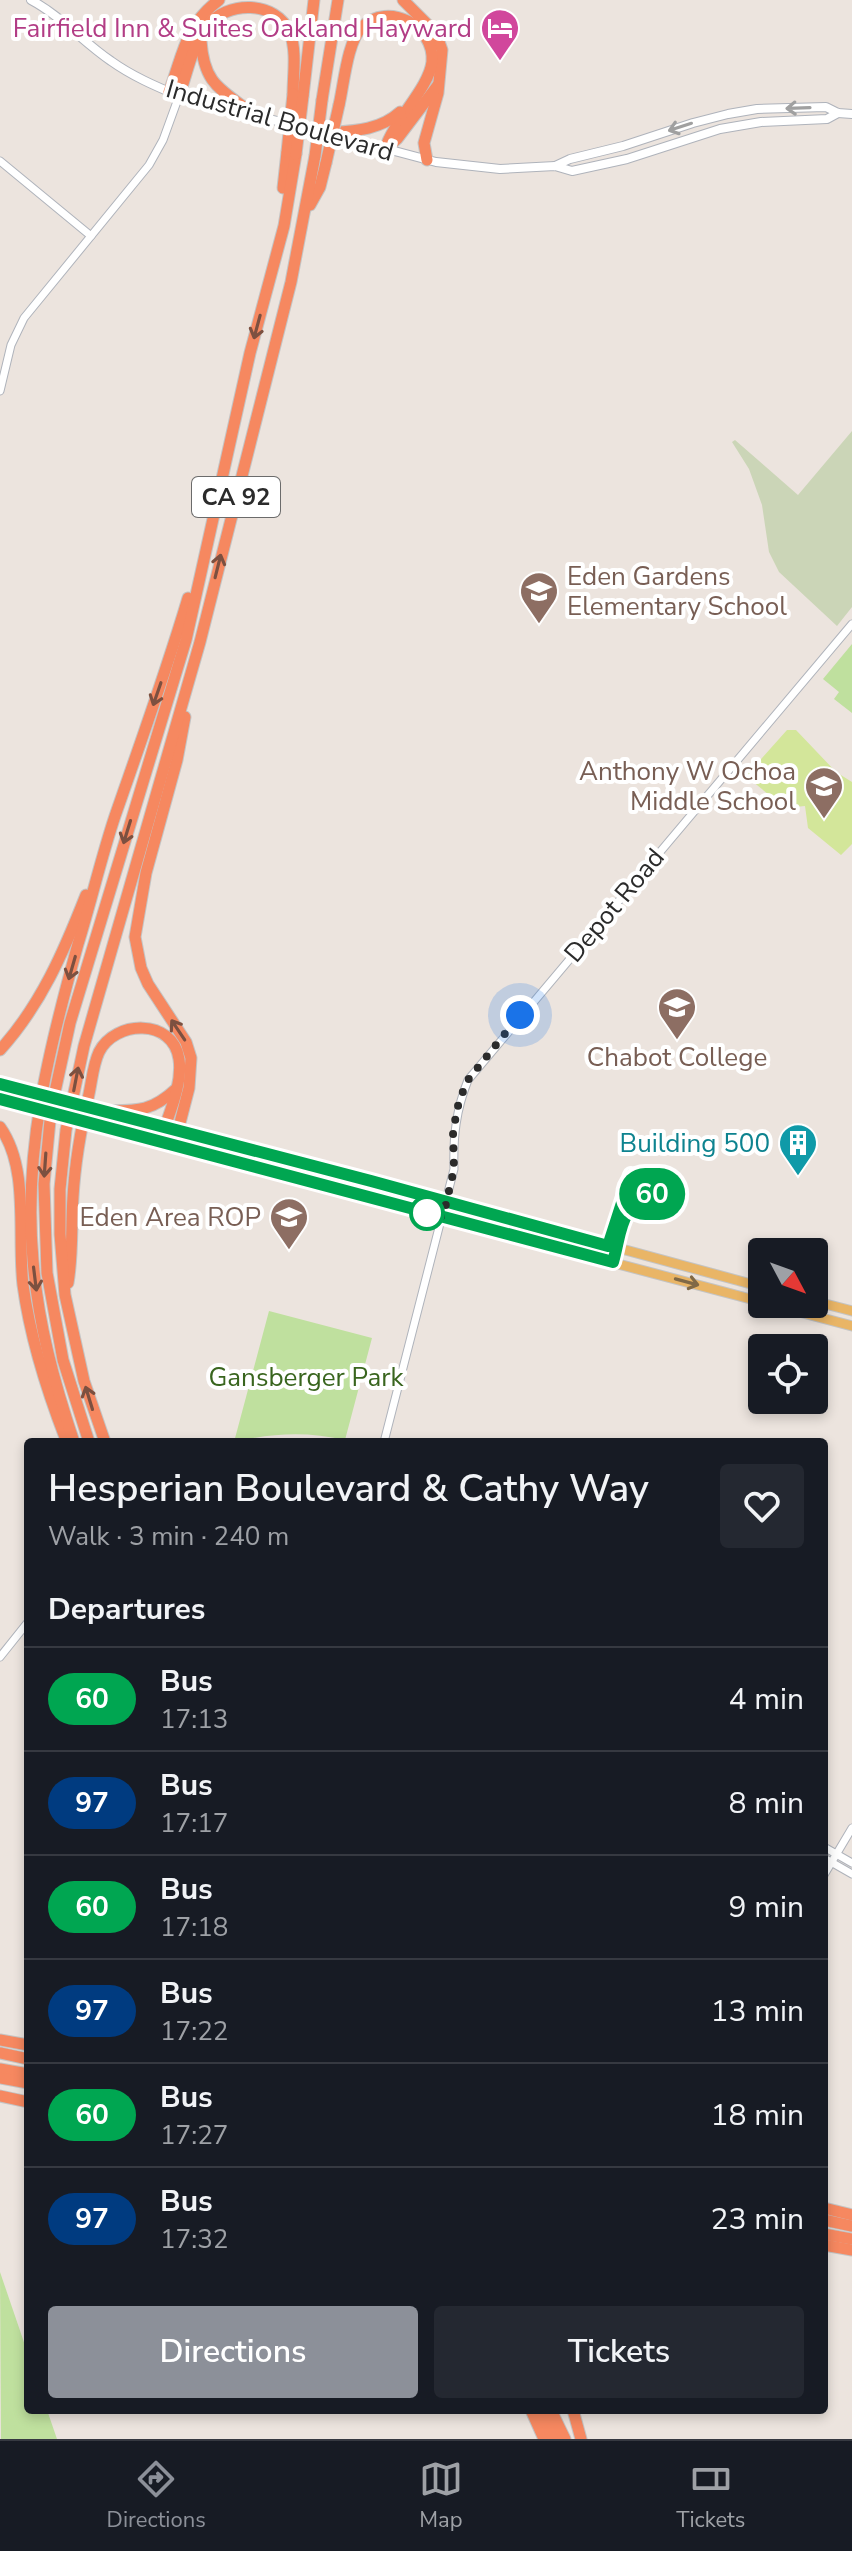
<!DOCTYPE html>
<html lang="en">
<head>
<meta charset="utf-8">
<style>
  body { margin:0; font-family:"Nunito Sans",sans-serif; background:#242831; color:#f1f3f6; height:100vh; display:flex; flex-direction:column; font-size:30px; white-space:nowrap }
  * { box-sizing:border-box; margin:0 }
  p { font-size:26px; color:#9ea1a6 }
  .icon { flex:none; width:44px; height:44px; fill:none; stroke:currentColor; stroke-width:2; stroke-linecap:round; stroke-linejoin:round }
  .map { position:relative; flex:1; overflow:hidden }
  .details { position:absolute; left:24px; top:1438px; width:804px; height:976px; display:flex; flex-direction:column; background:#171b24; border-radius:8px; box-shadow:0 4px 12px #0003 }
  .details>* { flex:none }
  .badge { padding:0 16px; border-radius:26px; font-size:28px; line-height:52px }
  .needle { width:52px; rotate:131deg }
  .tools { position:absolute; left:748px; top:1238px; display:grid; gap:16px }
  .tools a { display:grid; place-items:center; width:80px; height:80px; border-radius:8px; background:#171b24; box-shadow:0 4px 12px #0003; font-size:40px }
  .you { position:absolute; width:40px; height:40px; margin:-20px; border:6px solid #fff; border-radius:50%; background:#1a73e8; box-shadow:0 0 0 12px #1a73e833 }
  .map>.badge { position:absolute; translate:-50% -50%; box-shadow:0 0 0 4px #fff }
  h2 { padding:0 24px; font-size:30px; line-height:72px }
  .round { display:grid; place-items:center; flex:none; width:84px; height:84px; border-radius:8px; background:#242831 }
  .summary { display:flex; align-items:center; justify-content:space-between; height:136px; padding:0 24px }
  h1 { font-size:38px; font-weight:600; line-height:60px }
  .primary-button { display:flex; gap:16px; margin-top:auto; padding:16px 24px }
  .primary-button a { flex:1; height:92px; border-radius:8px; background:#8c9099; color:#fff; font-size:32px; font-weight:600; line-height:92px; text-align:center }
  .primary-button a+a { background:#242831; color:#f1f3f6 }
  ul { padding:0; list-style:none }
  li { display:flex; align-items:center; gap:24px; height:104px; padding:0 24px; border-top:2px solid #363941 }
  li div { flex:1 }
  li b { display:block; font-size:30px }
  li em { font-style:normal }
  li .badge { min-width:88px; font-weight:700; text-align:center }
  .dock { display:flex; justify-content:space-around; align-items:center; height:112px; border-top:2px solid #363941; background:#171b24; font-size:22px; color:#9ea1a6 }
  .dock a { display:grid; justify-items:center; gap:4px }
  .dock .selected { color:#8c9099 }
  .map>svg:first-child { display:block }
  .green { fill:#bfe09e }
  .cemetery { fill:#cbd5b7 }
  .pitch { fill:#d3e69a }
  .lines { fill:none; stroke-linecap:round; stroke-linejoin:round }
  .tertiary-casing { stroke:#afb3bb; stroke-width:9 }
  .secondary-casing { stroke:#afb3bb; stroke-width:10 }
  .primary-casing { stroke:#c4c4c4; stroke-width:11 }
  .motorway-casing { stroke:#c4c4c4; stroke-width:13 }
  .tertiary { stroke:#fff; stroke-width:7 }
  .secondary { stroke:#fff; stroke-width:8 }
  .primary { stroke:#e9b566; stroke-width:9 }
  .motorway { stroke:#f68860; stroke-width:11 }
  .primary-bridge-casing { stroke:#c4c4c4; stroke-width:11; stroke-linecap:butt }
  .motorway-bridge-casing { stroke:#c4c4c4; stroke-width:13; stroke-linecap:butt }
  .primary-bridge { stroke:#e9b566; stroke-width:9 }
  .motorway-bridge { stroke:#f68860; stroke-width:11 }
  .oneway { stroke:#a0a0a0 }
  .oneway2 { stroke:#7c5040 }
  .oneway3 { stroke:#806946 }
  .line-casing { stroke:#fff; stroke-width:18 }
  .line { stroke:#00a651; stroke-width:12 }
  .walk { stroke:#2b2b2b; stroke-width:8; stroke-dasharray:0 14.4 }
  .stop-dot { fill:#fff; stroke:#00a651; stroke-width:4 }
  .labels { text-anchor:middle; stroke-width:8; stroke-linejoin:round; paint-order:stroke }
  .shield { fill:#fff; stroke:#6b6b6b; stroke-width:2 }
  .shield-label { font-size:24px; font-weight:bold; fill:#2b2b2b }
  .hotel-label { font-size:26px; fill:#b23c85; stroke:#fff; text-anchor:end }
  .street-label { font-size:26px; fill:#2b2b2b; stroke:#fff }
  .education-label { font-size:26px; fill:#785e54; stroke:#fff; text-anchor:end }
  .culture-label { font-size:26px; fill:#0d838f; stroke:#fff; text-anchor:end }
  .park-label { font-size:26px; fill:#39651e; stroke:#fff }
</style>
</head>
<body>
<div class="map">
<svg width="852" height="2439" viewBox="0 0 852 2439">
  <rect width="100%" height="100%" fill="#ece4de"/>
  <!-- green -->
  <g class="green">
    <path d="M852 644V713L834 699 839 692 823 679Z"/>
    <path d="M269 1311 372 1338 345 1440C307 1431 272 1433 234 1442Z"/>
    <path d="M0 2272 28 2354V2410H47L57 2439H1Z"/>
  </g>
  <!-- cemetery -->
  <path class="cemetery" d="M852 431V607L837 626 779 572 769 552 762 505 749 469 732 442 735 440 798 495Z"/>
  <!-- pitch -->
  <path class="pitch" d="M787 730H796L836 772 852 782V844L841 855 808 828 805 806 785 808 746 776Z"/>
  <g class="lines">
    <defs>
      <g id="tertiary">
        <path d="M0 161 91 236"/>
        <path d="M0 391 11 345 24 318 149 165 163 140 179 96"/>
        <path d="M384 1442 454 1169C453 1137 456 1110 468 1080L852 624"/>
        <path d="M0 1657 28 1622"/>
        <path d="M824 1847 852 1863"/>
        <path d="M824 1858 852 1874"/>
        <path d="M824 1875 852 1828"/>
      </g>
      <g id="secondary">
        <path d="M31 0C61 16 83 42 111 61 132 76 155 86 179 96L320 132"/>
        <path d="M334 135 436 162 500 169 555 166 572 171 627 159 720 129 761 122 827 119 838 113"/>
        <path d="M555 166 570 159 623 146 693 123 728 114 757 109 826 107 838 113 852 114"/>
      </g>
      <g id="primary">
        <path d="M0 1084 33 1094"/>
        <path d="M0 1099 31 1108"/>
        <path d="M109 1114 371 1181 762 1287"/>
        <path d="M92 1125 762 1302"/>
        <path d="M814 1301 852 1311"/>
        <path d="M769 1304 852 1326"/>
      </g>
      <g id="motorway">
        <path d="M403 0 436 33 442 50 438 93 424 143 427 160"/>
        <path d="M201 41C204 85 221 89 253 114"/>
        <path d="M169 92C183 55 185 25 219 0"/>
        <path d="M179 96C187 74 192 46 206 27 227 0 276 0 290 33 297 52 293 74 293 94"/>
        <path d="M303 96 314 0"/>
        <path d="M322 100 338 0"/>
        <path d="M339 105C344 84 347 42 362 27 388 1 435 26 432 62 429 88 394 120 385 149"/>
        <path d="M325 133C352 131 379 131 400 112"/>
        <path d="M386 149 397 139 438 85"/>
        <path d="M283 188 287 152"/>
        <path d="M310 205 320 187 326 163"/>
        <path d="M0 1050C41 1005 64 951 86 895"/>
        <path d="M97 1111C133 1110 148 1115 176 1089"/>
        <path d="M0 1127C30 1169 17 1235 23 1285 30 1337 47 1391 66 1440"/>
        <path d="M174 1146 189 1088 191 1058 186 1042 148 984 141 968 135 937 146 873 177 760 185 717"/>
        <path d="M68 1283C73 1254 71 1226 73 1197 75 1162 81 1128 89 1094 92 1080 93 1065 99 1052 115 1020 173 1018 179 1059 183 1086 167 1117 160 1142"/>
        <path d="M74 1442C54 1382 38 1323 33 1260 23 1151 49 1048 78 944 91 902 101 858 115 816 140 744 166 672 188 598"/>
        <path d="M89 1442 63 1360 47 1273 44 1184 51 1110 70 1023 186 640 250 353 284 226 296 154"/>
        <path d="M105 1442 84 1381 65 1295 60 1234V1189L66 1130 84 1046 200 642 291 282 315 156"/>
        <path d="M0 2040 28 2045"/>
        <path d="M0 2053 28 2059"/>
        <path d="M0 2069 28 2074"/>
        <path d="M0 2078 28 2083"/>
        <path d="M0 2096 28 2102"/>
        <path d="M824 2208 852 2215"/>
        <path d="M824 2220 852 2226"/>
        <path d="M824 2234 852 2239"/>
        <path d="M824 2245 852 2250"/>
        <path d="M531 2410 544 2439"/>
        <path d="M540 2410 554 2439"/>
        <path d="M551 2410 565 2439"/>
        <path d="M573 2410 581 2439"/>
      </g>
    </defs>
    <!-- tertiary casing -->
    <use href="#tertiary" class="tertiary-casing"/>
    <!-- secondary casing -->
    <use href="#secondary" class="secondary-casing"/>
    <!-- primary casing -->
    <use href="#primary" class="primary-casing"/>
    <!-- motorway casing -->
    <use href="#motorway" class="motorway-casing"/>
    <!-- tertiary -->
    <use href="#tertiary" class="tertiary"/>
    <!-- secondary -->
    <use href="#secondary" class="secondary"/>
    <!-- primary -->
    <use href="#primary" class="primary"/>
    <!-- motorway -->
    <use href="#motorway" class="motorway"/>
    <defs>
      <g id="primary-bridge">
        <path d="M33 1094 94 1110"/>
        <path d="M31 1108 92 1125"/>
      </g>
      <g id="motorway-bridge">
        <path d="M287 152 293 94"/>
        <path d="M296 154 303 96"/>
        <path d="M315 156 322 100"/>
        <path d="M326 163 339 105"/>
      </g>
    </defs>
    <!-- primary-bridge casing -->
    <use href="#primary-bridge" class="primary-bridge-casing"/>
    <!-- motorway-bridge casing -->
    <use href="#motorway-bridge" class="motorway-bridge-casing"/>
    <!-- primary-bridge -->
    <use href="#primary-bridge" class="primary-bridge"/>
    <!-- motorway-bridge -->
    <use href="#motorway-bridge" class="motorway-bridge"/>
  </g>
  <!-- one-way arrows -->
  <defs><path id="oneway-shaft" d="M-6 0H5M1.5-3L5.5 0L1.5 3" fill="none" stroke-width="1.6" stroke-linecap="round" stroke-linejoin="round" transform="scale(2)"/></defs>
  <g class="oneway">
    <use href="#oneway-shaft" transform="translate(798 108) rotate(178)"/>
    <use href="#oneway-shaft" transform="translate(680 127) rotate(162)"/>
  </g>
  <g class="oneway2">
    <use href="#oneway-shaft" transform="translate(257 327) rotate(105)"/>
    <use href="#oneway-shaft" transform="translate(218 566) rotate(-76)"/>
    <use href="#oneway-shaft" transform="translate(157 694) rotate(109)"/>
    <use href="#oneway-shaft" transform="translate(127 832) rotate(107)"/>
    <use href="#oneway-shaft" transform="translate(72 968) rotate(106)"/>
    <use href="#oneway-shaft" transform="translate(178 1030) rotate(-124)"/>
    <use href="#oneway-shaft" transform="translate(76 1079) rotate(-79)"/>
    <use href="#oneway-shaft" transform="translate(45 1165) rotate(94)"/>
    <use href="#oneway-shaft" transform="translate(35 1279) rotate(83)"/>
    <use href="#oneway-shaft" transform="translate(89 1398) rotate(-107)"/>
  </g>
  <use class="oneway3" href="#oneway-shaft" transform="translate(687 1282) rotate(15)"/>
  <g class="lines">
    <defs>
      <path id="line" d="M0 1084 371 1181 608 1246 631 1175 659 1201C619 1199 622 1231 613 1262L0 1099"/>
    </defs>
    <!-- line casing -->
    <use href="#line" class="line-casing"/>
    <!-- line -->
    <use href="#line" class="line"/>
    <!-- walk -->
    <path class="walk" d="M427 1213 443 1217 454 1169 453 1131 459 1101 468 1080 520 1015"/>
  </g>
  <!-- icons -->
  <defs>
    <symbol id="hotel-pin" viewBox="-11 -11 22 30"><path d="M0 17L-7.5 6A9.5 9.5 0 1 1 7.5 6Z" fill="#d1479c" stroke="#fff"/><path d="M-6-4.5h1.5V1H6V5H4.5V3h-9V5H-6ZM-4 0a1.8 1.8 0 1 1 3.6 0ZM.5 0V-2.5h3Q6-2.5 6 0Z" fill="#fff"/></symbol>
    <symbol id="school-pin" viewBox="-11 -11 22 30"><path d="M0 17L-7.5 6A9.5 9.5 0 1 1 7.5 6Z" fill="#8d6e63" stroke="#fff"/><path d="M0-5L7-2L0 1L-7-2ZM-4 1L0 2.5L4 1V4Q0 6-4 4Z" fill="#fff"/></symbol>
    <symbol id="university-pin" viewBox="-11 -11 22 30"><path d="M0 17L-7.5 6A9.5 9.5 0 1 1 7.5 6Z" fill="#8d6e63" stroke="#fff"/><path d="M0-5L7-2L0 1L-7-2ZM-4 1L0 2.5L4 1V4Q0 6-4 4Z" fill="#fff"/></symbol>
    <symbol id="building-pin" viewBox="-11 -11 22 30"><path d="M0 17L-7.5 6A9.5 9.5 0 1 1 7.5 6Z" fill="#0f9aa8" stroke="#fff"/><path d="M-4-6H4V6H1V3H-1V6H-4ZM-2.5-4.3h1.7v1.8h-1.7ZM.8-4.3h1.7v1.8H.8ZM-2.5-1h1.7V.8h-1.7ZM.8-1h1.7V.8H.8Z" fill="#fff"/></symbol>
  </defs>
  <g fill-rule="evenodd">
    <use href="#hotel-pin" x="478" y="6" width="44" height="60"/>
    <use href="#school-pin" x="517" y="569" width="44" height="60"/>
    <use href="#school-pin" x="802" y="764" width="44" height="60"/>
    <use href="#university-pin" x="655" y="985" width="44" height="60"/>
    <use href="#building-pin" x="776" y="1121" width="44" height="60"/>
    <use href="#school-pin" x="267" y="1195" width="44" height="60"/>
  </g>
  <!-- markers -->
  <circle class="stop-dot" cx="427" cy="1213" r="16"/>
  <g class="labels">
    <!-- shield labels -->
    <rect class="shield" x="192" y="477" width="88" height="40" rx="6"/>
    <g class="shield-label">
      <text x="236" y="505">CA 92</text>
    </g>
    <!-- hotel labels -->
    <g class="hotel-label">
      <text x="472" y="37">Fairfield Inn &amp; Suites Oakland Hayward</text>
    </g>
    <!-- street labels -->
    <g class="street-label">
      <text transform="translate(280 120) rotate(16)" y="9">Industrial Boulevard</text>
      <text transform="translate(614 905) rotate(-50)" y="9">Depot Road</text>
    </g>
    <!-- education labels -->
    <g class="education-label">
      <text x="567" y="585" text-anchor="start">Eden Gardens<tspan x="567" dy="30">Elementary School</tspan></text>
      <text x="796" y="780">Anthony W Ochoa<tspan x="796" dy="30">Middle School</tspan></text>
      <text x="677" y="1066" text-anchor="middle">Chabot College</text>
      <text x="261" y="1226">Eden Area ROP</text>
    </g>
    <!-- culture labels -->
    <g class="culture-label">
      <text x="770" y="1152">Building 500</text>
    </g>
    <!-- park labels -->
    <g class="park-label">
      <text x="306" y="1386">Gansberger Park</text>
    </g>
  </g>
</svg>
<div class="tools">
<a><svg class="needle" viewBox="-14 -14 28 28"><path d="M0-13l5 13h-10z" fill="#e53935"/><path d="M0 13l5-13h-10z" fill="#9ea1a6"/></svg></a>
<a><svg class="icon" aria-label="locate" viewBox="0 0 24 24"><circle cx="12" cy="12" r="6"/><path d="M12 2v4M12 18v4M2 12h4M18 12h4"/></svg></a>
</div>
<div class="you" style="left:520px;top:1015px"></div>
<b class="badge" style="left:652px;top:1194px;background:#00a651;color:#fff">60</b>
<section class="details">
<div class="summary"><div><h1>Hesperian Boulevard &amp; Cathy Way</h1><p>Walk · 3 min · 240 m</p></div><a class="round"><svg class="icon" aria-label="heart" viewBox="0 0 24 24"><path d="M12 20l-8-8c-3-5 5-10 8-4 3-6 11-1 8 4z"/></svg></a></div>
<h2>Departures</h2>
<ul>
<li><span class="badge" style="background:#00a651;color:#fff">60</span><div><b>Bus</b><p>17:13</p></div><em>4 min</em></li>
<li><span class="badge" style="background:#003b80;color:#fff">97</span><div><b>Bus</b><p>17:17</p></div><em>8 min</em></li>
<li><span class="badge" style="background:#00a651;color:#fff">60</span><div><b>Bus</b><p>17:18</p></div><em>9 min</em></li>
<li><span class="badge" style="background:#003b80;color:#fff">97</span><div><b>Bus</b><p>17:22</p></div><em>13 min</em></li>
<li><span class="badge" style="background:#00a651;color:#fff">60</span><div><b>Bus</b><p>17:27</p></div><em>18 min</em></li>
<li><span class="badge" style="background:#003b80;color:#fff">97</span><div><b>Bus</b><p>17:32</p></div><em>23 min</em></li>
</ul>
<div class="primary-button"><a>Directions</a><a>Tickets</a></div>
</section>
</div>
<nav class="dock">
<a class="selected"><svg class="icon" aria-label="directions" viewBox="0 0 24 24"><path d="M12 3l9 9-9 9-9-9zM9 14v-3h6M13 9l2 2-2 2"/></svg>Directions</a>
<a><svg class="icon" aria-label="map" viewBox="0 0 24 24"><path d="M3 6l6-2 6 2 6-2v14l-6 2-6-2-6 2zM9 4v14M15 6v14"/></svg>Map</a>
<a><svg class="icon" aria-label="tickets" viewBox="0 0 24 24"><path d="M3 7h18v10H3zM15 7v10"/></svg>Tickets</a>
</nav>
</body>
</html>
